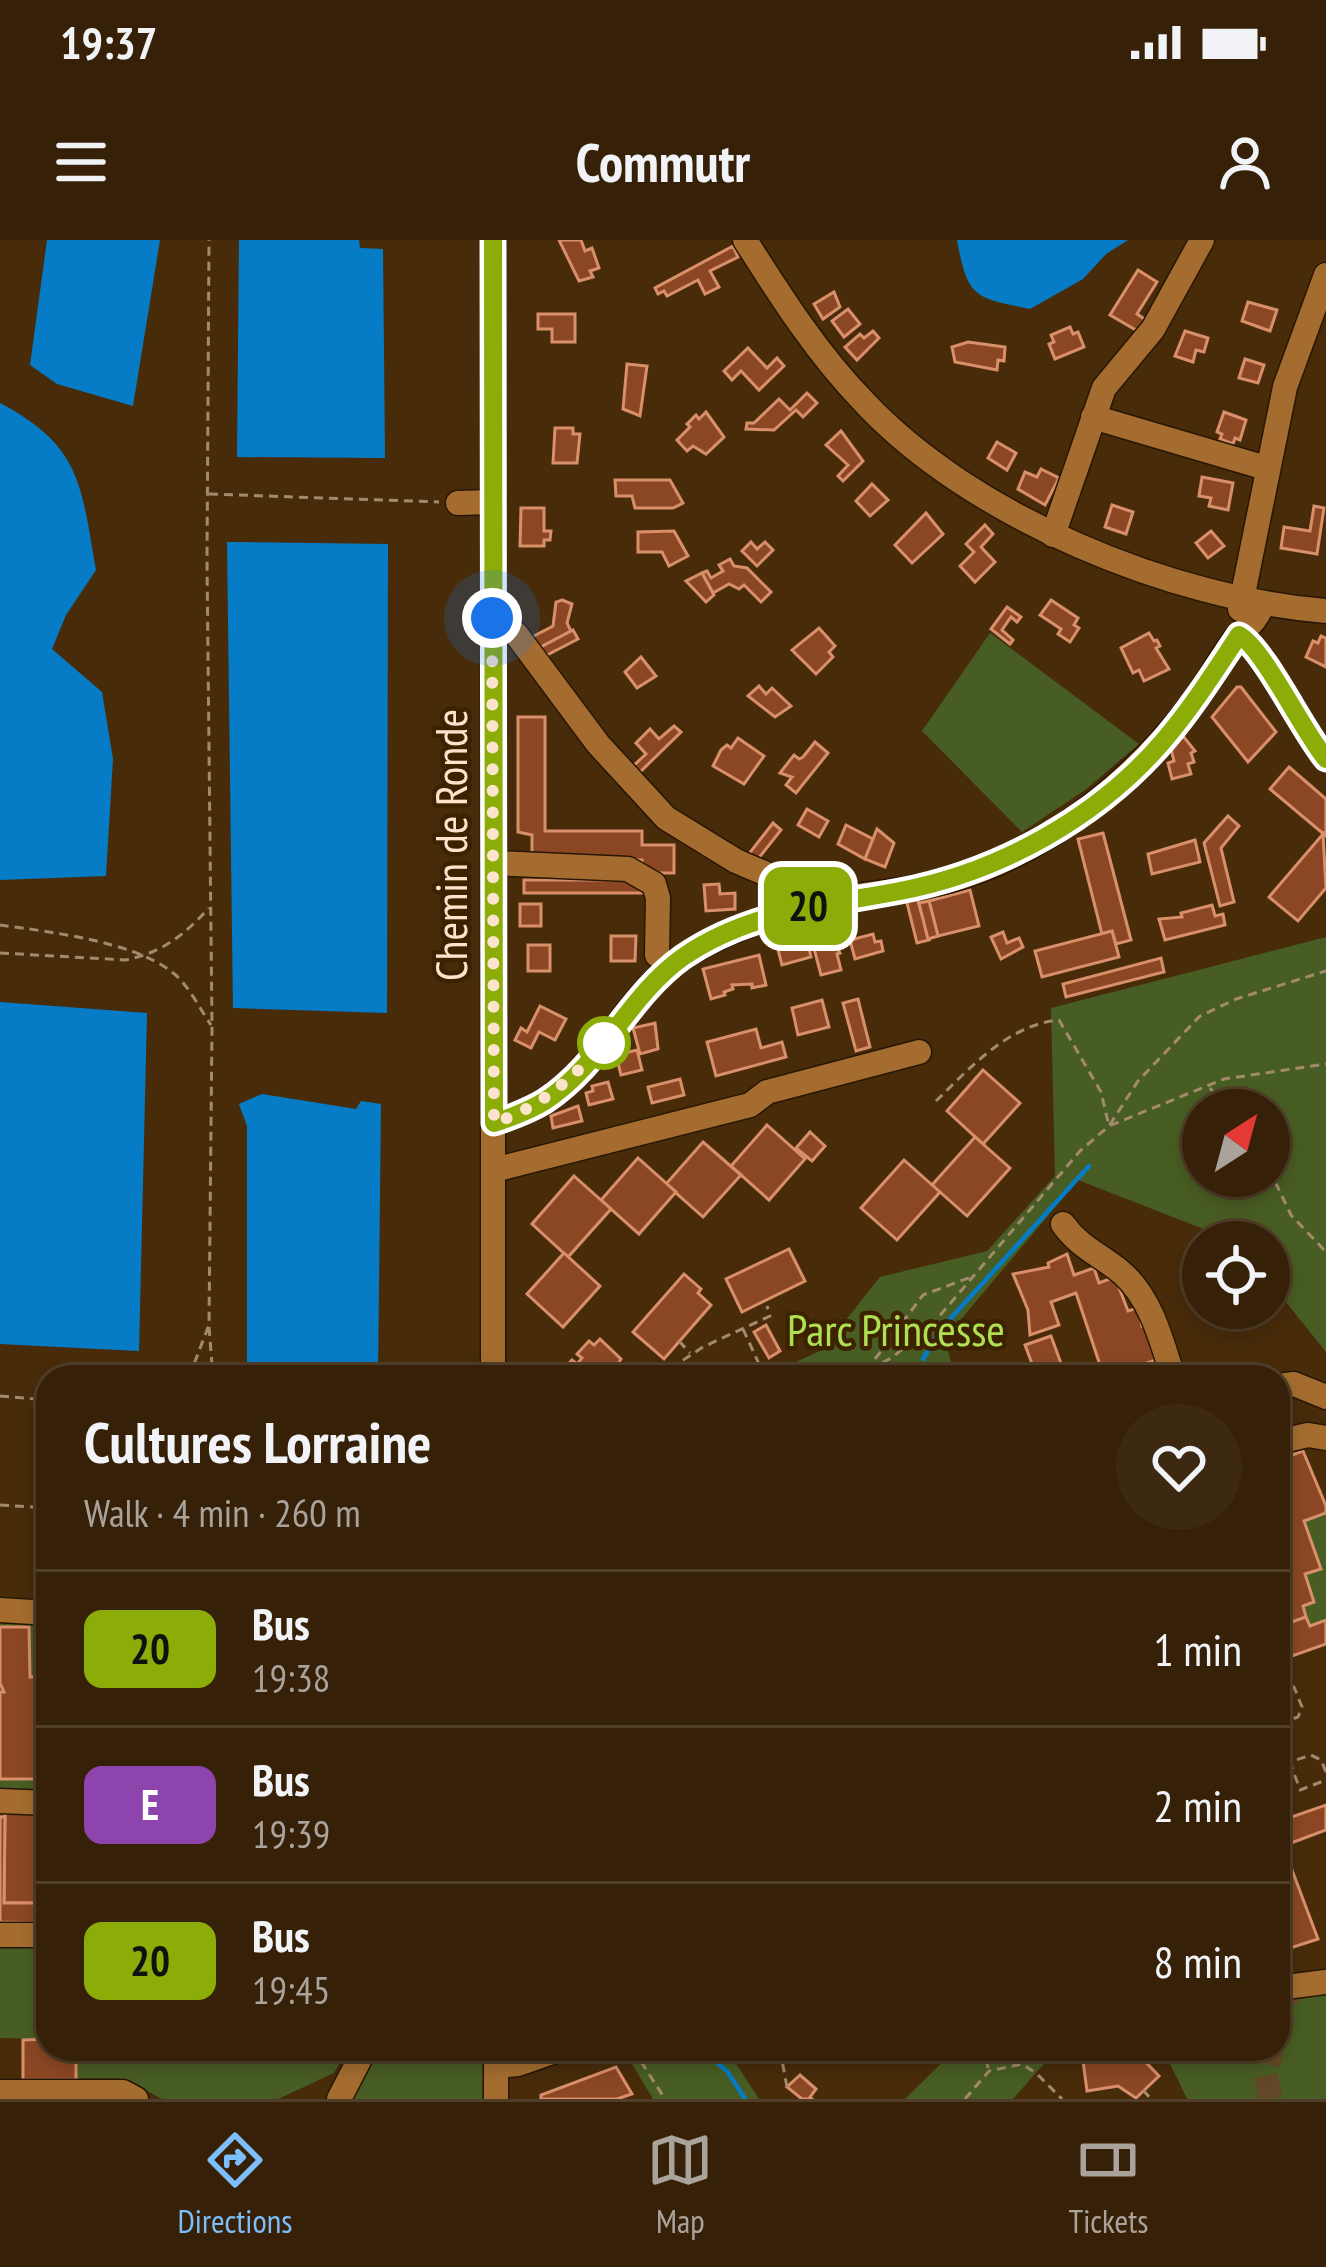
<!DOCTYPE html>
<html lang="en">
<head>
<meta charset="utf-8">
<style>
  body { margin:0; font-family:"PT Sans Narrow",sans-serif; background:#3d2912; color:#f1f3f6; height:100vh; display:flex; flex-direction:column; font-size:45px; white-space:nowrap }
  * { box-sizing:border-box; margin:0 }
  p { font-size:39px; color:#aaa39c }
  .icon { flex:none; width:66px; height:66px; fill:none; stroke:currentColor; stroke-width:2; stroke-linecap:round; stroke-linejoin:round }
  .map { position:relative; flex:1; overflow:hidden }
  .panel { position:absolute; left:36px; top:1125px; width:1254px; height:696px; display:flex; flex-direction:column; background:#362108; border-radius:36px; box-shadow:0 6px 18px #0003,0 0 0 3px #503e29 }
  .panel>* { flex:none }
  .badge { padding:0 24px; border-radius:18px; font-size:42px; line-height:78px }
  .needle { width:78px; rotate:36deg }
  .fabs { position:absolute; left:1182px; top:849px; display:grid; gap:24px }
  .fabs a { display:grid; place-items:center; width:108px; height:108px; border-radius:50%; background:#362108; box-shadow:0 6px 18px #0003,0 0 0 3px #503e29; font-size:60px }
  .you { position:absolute; width:60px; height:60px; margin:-30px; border:9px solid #fff; border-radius:50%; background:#1a73e8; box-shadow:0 0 0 18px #1a73e833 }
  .map>.badge { position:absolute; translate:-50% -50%; box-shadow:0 0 0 6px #fff }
  .round { display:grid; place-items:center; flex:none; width:126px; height:126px; border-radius:63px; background:#3d2912 }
  .summary { display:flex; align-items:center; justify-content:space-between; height:204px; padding:0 48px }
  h1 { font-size:57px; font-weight:800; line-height:90px }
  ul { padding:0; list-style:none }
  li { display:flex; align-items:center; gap:36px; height:156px; padding:0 48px; border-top:3px solid #503e29 }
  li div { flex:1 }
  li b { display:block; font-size:45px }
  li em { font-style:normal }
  li .badge { min-width:132px; font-weight:700; text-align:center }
  .status { display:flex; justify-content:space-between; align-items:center; height:84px; padding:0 60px; background:#362108; direction:ltr }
  .status svg { height:33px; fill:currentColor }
  header { display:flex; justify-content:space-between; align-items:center; height:156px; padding:0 48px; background:#362108; font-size:54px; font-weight:800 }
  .dock { display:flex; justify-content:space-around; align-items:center; height:168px; border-top:3px solid #503e29; background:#362108; font-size:33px; color:#aaa39c }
  .dock a { display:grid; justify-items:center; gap:6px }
  .dock .current { color:#7cbef9 }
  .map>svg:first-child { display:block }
  .green { fill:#485d23; fill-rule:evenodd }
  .water { fill:#067cc6 }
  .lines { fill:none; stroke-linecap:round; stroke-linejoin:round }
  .stream { stroke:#067cc6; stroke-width:4.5 }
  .building { fill:#8b4724; stroke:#da8f6b; stroke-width:3 }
  .minor-tunnel { stroke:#634827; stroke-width:24; stroke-dasharray:24 12; stroke-linecap:butt }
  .minor-casing { stroke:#281604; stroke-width:27 }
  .path { stroke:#a48a6d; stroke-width:3; stroke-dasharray:9 6; stroke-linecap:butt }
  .minor { stroke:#a46d2f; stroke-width:24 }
  .line-casing { stroke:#fff; stroke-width:27 }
  .line { stroke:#8cad08; stroke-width:18 }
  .walk { stroke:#fce4cc; stroke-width:12; stroke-dasharray:0 21.6 }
  .stop-dot { fill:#fff; stroke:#8cad08; stroke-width:6 }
  .labels { text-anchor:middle; stroke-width:9; stroke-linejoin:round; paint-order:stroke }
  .street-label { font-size:45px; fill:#fce4cc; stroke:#3d2200 }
  .park-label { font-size:45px; fill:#afe054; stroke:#3d2200 }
</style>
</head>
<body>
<div class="status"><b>19:37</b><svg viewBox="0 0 49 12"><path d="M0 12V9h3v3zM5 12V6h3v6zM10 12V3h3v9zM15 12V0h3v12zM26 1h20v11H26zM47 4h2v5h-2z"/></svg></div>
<header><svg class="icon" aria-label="menu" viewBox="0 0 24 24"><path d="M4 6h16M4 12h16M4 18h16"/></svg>Commutr<svg class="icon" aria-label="person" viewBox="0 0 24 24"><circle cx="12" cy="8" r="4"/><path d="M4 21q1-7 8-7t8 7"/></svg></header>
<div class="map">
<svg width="1326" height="1859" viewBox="0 0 1326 1859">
  <rect width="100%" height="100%" fill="#482c0a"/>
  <!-- green -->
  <g class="green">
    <path d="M990 393 1139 504 1085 550 1022 592 922 491Z"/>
    <path d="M1326 697V1112L1269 1041V1002H1219L1201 988 1078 940 952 1090 943 1095 956 1137H763L822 1110 880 1037 987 1011 1055 936 1051 768ZM1203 870H1269V936H1203Z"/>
    <path d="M1326 1273V1380L1310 1386 1303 1366 1314 1361 1305 1334 1321 1328 1304 1281Z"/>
    <path d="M0 1364 48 1367V1799L0 1798Z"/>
    <path d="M1326 1752V1859H1187L1163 1809H1278V1759H1301Z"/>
    <path d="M76 1809H347L334 1833 278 1859H162L127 1840H76Z"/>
    <path d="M378 1809H486V1859H354Z"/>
    <path d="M623 1809H719L737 1825 759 1859H653Z"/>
    <path d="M956 1809H1057L1013 1859H905Z"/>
  </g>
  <!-- water -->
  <g class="water">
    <path d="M47 0H160L133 166 57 144 30 125Z"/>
    <path d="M239 0H359L360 8 383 9 385 218 237 217Z"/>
    <path d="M957 0H1128L1106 14 1083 39 1030 69C974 57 968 59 957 0Z"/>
    <path d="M0 163C82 206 81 246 96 330L66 375 52 409 102 452 113 519 106 636 0 640Z"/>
    <path d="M227 302 388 304 387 773 233 768Z"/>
    <path d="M0 762 147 773 139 1111 0 1104Z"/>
    <path d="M262 854 356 869 361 861 381 864 378 1134 247 1133V886L239 864Z"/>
  </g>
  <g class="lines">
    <!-- stream -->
    <g class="stream">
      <path d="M923 1119 941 1089 1089 926"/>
      <path d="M700 1809 727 1831 745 1859"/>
    </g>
  </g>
  <!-- building -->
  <g class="building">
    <path d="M559 0H581L585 11 592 8 599 28 590 31 593 37 579 41Z"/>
    <path d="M733 6 738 17 710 31 719 47 705 54 698 40 667 56 664 51 658 54 655 48Z"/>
    <path d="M1138 30 1157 42 1137 74 1149 82 1141 93 1110 75Z"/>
    <path d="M834 52 840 67 823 79 814 64Z"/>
    <path d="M1248 62 1277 70 1270 91 1242 81Z"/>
    <path d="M848 69 860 84 844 97 832 81Z"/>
    <path d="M538 74H575V102H552V89H538Z"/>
    <path d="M1070 87 1073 94 1078 92 1084 107 1055 119 1049 104 1054 102 1051 95Z"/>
    <path d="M873 91 879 98 857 120 845 107 860 94 864 98Z"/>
    <path d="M1185 91 1208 98 1204 112 1196 110 1193 122 1175 116Z"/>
    <path d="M968 102 1005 107 1004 121 998 120 997 130 955 122 952 107Z"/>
    <path d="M748 108 767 128 777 118 784 126 759 150 741 131 732 140 724 131Z"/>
    <path d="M1245 119 1264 125 1258 143 1239 138Z"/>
    <path d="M627 124 647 126 640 176 623 169Z"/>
    <path d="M807 153 817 163 803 177 796 170 774 190 746 189 747 183H754L779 159 790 170Z"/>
    <path d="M706 172 724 197 706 214 693 206 687 211 677 200 690 187 687 184 696 175 699 179Z"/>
    <path d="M1224 172 1246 180 1240 200 1235 198 1233 204 1220 199 1222 194 1217 192Z"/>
    <path d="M555 188H573V194H580L577 223H553Z"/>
    <path d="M841 191 863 221 843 241 838 236 848 225 826 205Z"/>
    <path d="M997 202 1016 213 1007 230 988 218Z"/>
    <path d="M1041 229 1059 238 1045 265 1018 249 1025 232 1037 237Z"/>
    <path d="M1202 237 1233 243 1228 270 1209 266 1211 258 1199 256Z"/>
    <path d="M615 240H670L683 263 673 268H635L632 256H616Z"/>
    <path d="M872 244 888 260 870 276 856 261Z"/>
    <path d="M1112 265 1133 272 1126 294 1105 287Z"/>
    <path d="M1314 266 1324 268 1317 314 1281 308 1284 287 1310 291Z"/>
    <path d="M521 268H544V291H551L550 300H544V306H520Z"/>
    <path d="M926 273 943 294 912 323 895 305Z"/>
    <path d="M985 285 993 294 981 307 995 322 975 342 960 326 974 312 966 304Z"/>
    <path d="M674 291 688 316 669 326 662 312H638V292Z"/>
    <path d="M1211 291 1224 306 1208 318 1196 303Z"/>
    <path d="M751 302 757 309 765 302 773 310 757 326 742 311Z"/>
    <path d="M730 319 734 326 747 328 771 352 761 362 744 345 739 349 729 344 713 353 702 333 707 331 711 338 723 331 719 325Z"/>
    <path d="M702 333 714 355 706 362 686 341Z"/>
    <path d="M562 360 572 364 567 383 571 391 539 408 532 397 553 386 556 362Z"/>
    <path d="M1051 360 1078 378 1074 385 1079 388 1070 402 1058 394 1061 389 1040 375Z"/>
    <path d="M1007 367 1021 377 1017 382 1011 377 1002 390 1013 400 1010 404 991 389Z"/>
    <path d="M819 388 835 406 829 412 833 417 816 434 792 410Z"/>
    <path d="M573 390 578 399 545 416 539 408Z"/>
    <path d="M1149 393 1154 401 1157 400 1160 406 1156 408 1169 429 1144 441 1139 430 1133 433 1121 408Z"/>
    <path d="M1321 396 1326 398V427L1306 417 1313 401 1318 403Z"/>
    <path d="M641 417 656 436 637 448 625 432Z"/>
    <path d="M759 446 766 454 772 448 791 466 775 477 748 456Z"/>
    <path d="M1237 447H1241L1276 492 1248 522 1212 477Z"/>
    <path d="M518 477H545V591H642V605H674V633H642V620L532 619V595L518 592Z"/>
    <path d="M674 486 681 492 637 535 631 528 646 514 636 503 650 489 659 499Z"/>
    <path d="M1183 496 1195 511 1191 513 1194 522 1188 524 1191 534 1172 539 1168 523 1174 521 1171 509Z"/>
    <path d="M738 498 764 516 744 544 713 526 721 510 727 505 731 508Z"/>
    <path d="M815 502 828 513 796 553 786 545 792 537 780 533 794 515 799 519 803 517Z"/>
    <path d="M1289 527 1326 559V596L1270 549Z"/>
    <path d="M807 569 828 581 819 597 798 585Z"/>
    <path d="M1228 576 1239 586 1221 608 1234 662 1220 666 1204 603Z"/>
    <path d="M773 583 781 590 758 619 748 615Z"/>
    <path d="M846 585 873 599 865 619 838 604Z"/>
    <path d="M877 589 894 603 885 627 865 619Z"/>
    <path d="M1103 593 1131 700 1116 704 1112 691 1102 694 1078 599Z"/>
    <path d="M1323 594 1326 648 1298 681 1269 657Z"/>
    <path d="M1195 600 1200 622 1152 634 1148 614Z"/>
    <rect x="524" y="640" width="118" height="13"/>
    <path d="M719 644 720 654 735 653V669L706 671 704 645Z"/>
    <path d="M970 650 979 686 938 696 929 661Z"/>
    <path d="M917 657 929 700 917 703 906 659Z"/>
    <path d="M929 661 938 696 928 699 919 663Z"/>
    <rect x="520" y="664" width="21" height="22"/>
    <path d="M1212 665 1215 676 1223 674 1225 685 1165 700 1159 679 1182 677 1181 673Z"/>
    <path d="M805 691 811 717 782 725 775 698Z"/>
    <path d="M1112 691 1119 717 1042 737 1035 711Z"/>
    <path d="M1003 692 1007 703 1019 698 1023 707 1001 719 991 697Z"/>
    <path d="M873 694 875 702 881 701 883 711 855 719 850 700Z"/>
    <path d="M611 696H636L635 721H611Z"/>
    <path d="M832 696 840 713 837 714 841 730 821 735 812 701Z"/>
    <rect x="528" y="705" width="22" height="26"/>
    <path d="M759 715 766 745 752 748V744L732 745 733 749 724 752 725 755 711 759 703 729Z"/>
    <path d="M1161 718 1164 732 1066 757 1063 744Z"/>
    <path d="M858 759 870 807 856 811 843 763Z"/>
    <path d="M822 760 829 787 798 795 792 768Z"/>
    <path d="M540 766 566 779 555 800 539 792 531 808 515 800 521 788 527 792Z"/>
    <path d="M655 783 658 809 640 814 633 788Z"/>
    <path d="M756 789 761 808 782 802 786 817 716 836 707 802Z"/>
    <path d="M637 810 642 830 621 835 616 815Z"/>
    <path d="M983 830 1020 863 983 904 947 871Z"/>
    <path d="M680 839 684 855 652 863 648 847Z"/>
    <path d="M608 842 613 859 589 865 586 853 593 851 592 846Z"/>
    <path d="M578 866 582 881 553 888 551 876Z"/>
    <path d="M767 885 805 919 769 960 731 926Z"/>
    <path d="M810 892 825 906 812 921 796 908Z"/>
    <path d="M975 897 1010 928 967 976 932 945Z"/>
    <path d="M703 902 741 935 703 977 666 944Z"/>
    <path d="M638 918 676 952 639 994 601 960Z"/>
    <path d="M904 920 940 952 897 1000 861 968Z"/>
    <path d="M574 936 611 969 568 1017 532 984Z"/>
    <path d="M789 1009 805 1041 742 1072 726 1039Z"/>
    <path d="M564 1013 600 1046 563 1087 527 1054Z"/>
    <path d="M1067 1014 1074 1035 1094 1028 1099 1043 1115 1037 1128 1071 1138 1068 1142 1086 1147 1084 1159 1119 1104 1137 1076 1053 1051 1062 1059 1085 1030 1095 1028 1070 1013 1034 1049 1027 1048 1023Z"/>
    <path d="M684 1034 701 1049 698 1053 711 1065 664 1119 633 1092Z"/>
    <path d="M766 1085 780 1111 769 1118 754 1092Z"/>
    <path d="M1051 1096 1066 1137H1037L1025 1105Z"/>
    <path d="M600 1099 621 1119 610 1137H556L572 1120 577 1124 582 1118 577 1114 589 1101 594 1105Z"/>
    <path d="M1303 1211 1326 1266V1273L1304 1281 1321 1329 1305 1334 1314 1362 1303 1366 1306 1377 1280 1386 1283 1395 1278 1397V1220Z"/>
    <path d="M1306 1377 1310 1386 1326 1380V1404L1278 1421V1397L1283 1395 1280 1386Z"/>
    <path d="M0 1387H29L30 1437 42 1436 43 1451H48V1539H0V1452H4L0 1443Z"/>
    <path d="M1278 1565 1283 1580 1326 1565V1590L1283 1606 1318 1699 1278 1712V1688L1286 1683 1278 1661Z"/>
    <path d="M5 1570H48V1663H4Z"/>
    <path d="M0 1577H5L4 1663H48V1688H36V1683L0 1682Z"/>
    <path d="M48 1799V1809H76V1840H23V1800Z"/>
    <path d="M1114 1809H1133L1159 1836 1136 1858 1118 1846 1087 1851 1082 1813Z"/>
    <path d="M616 1827 632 1854 617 1859H541V1855Z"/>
    <path d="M800 1835 816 1849 810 1857 812 1859H802L787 1847Z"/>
  </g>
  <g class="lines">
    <!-- minor-tunnel -->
    <g class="minor-tunnel">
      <path d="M1278 1797 1289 1747"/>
      <path d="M1271 1859 1265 1832 1273 1809"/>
    </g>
    <defs>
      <g id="minor">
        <path d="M745 0C781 57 818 115 865 163 972 277 1172 359 1326 371"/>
        <path d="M1093 177 1266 228"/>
        <path d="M458 263 494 262"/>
        <path d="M1053 295 1104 148 1153 89 1202 0"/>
        <path d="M1240 369 1285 147 1326 35"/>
        <path d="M492 378 516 394 598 504 666 578 736 621 804 650 818 663"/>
        <path d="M1239 395C1265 410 1301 489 1326 519"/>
        <path d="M494 623 628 629 654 644 658 658 657 715"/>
        <path d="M494 883C511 877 529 871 544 862 604 823 629 749 690 713 729 690 773 674 817 663 861 653 907 652 951 640 1047 613 1130 542 1191 466 1208 445 1219 418 1236 398 1248 386 1257 381 1263 363"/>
        <path d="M494 930 750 865 767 852 919 812"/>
        <path d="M1063 984C1080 1008 1101 1015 1122 1033 1151 1058 1162 1102 1173 1137"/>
        <path d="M493 1137V0"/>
        <path d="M1278 1146 1294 1144 1326 1157"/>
        <path d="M1278 1202 1308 1195 1326 1198"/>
        <path d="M0 1370 48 1373"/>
        <path d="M0 1561 48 1563"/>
        <path d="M0 1695H48"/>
        <path d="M1278 1748 1326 1742"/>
        <path d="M496 1813V1859"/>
        <path d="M496 1826 518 1824 561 1809"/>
        <path d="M0 1852H123L136 1859"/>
        <path d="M339 1859 365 1809"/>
      </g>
    </defs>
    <!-- minor casing -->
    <use href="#minor" class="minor-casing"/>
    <!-- path -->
    <g class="path">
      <path d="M209 254 439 262"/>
      <path d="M0 685C50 692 132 701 172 732 188 744 200 769 211 785"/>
      <path d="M0 713 125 720C162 713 184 695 209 668"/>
      <path d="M1210 848 1228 870"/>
      <path d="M936 861C971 827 1008 785 1059 780L1101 852 1109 886 1224 839 1326 824"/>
      <path d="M1269 929 1291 975 1326 1012"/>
      <path d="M209 1087 213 1137"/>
      <path d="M743 1089 765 1137"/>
      <path d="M679 1101 690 1113"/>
      <path d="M866 1131 923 1055 971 1037"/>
      <path d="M189 1137 209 1085 212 787 207 321 209 0"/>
      <path d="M658 1137 703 1107 770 1076 767 1066"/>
      <path d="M856 1137 893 1117 937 1079 1080 911 1109 886 1138 841 1200 776 1236 759 1326 731"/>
      <path d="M0 1156 48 1160"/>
      <path d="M0 1265 48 1268"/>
      <path d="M1278 1453 1294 1447 1302 1467 1298 1477 1278 1484"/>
      <path d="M1326 1532 1321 1520 1311 1515 1290 1522 1300 1550 1326 1540"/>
      <path d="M633 1809 665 1859"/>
      <path d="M975 1809 985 1818 989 1830"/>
      <path d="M787 1847 781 1815 796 1809"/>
      <path d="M1143 1850 1151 1859"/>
      <path d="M965 1859 989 1831 1022 1824 1036 1833 1062 1859"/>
    </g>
    <!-- minor -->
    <use href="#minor" class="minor"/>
  </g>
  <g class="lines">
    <defs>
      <path id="line" d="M493 0 494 883C512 877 529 871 545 861 602 824 628 756 683 717 748 672 826 665 900 651 1000 632 1099 577 1165 499 1193 466 1215 431 1239 395 1264 409 1302 490 1326 519"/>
    </defs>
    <!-- line casing -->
    <use href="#line" class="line-casing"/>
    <!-- line -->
    <use href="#line" class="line"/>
    <!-- walk -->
    <path class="walk" d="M492 378 494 883C542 866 571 840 604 803"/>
  </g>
  <!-- markers -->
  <circle class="stop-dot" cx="604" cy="803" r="24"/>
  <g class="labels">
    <!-- street labels -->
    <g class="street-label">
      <text transform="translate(451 605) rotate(-90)" y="16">Chemin de Ronde</text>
    </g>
    <!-- park labels -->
    <g class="park-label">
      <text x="896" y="1106">Parc Princesse</text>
    </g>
  </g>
</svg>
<div class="fabs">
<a><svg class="needle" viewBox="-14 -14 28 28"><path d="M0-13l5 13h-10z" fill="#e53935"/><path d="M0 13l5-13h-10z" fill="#aaa39c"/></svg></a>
<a><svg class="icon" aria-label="locate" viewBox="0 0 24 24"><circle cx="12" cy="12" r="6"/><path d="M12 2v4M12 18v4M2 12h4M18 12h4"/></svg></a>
</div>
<div class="you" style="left:492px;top:378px"></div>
<b class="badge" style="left:808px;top:666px;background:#8cad08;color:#111">20</b>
<section class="panel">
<div class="summary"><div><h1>Cultures Lorraine</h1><p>Walk · 4 min · 260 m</p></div><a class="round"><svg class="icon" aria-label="heart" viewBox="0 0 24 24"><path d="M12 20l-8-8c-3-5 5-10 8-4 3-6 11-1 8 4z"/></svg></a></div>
<ul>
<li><span class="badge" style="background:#8cad08;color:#111">20</span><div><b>Bus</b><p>19:38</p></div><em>1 min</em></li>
<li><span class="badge" style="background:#8e44ad;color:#fff">E</span><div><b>Bus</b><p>19:39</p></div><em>2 min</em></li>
<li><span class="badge" style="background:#8cad08;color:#111">20</span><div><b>Bus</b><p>19:45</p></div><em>8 min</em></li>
</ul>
</section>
</div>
<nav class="dock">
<a class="current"><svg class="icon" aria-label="directions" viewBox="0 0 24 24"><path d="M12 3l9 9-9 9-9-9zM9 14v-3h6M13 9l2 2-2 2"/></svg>Directions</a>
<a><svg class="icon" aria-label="map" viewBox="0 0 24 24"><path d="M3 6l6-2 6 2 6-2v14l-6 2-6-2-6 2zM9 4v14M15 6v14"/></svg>Map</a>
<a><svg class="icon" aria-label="tickets" viewBox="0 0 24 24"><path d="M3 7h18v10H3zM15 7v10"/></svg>Tickets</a>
</nav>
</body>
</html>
